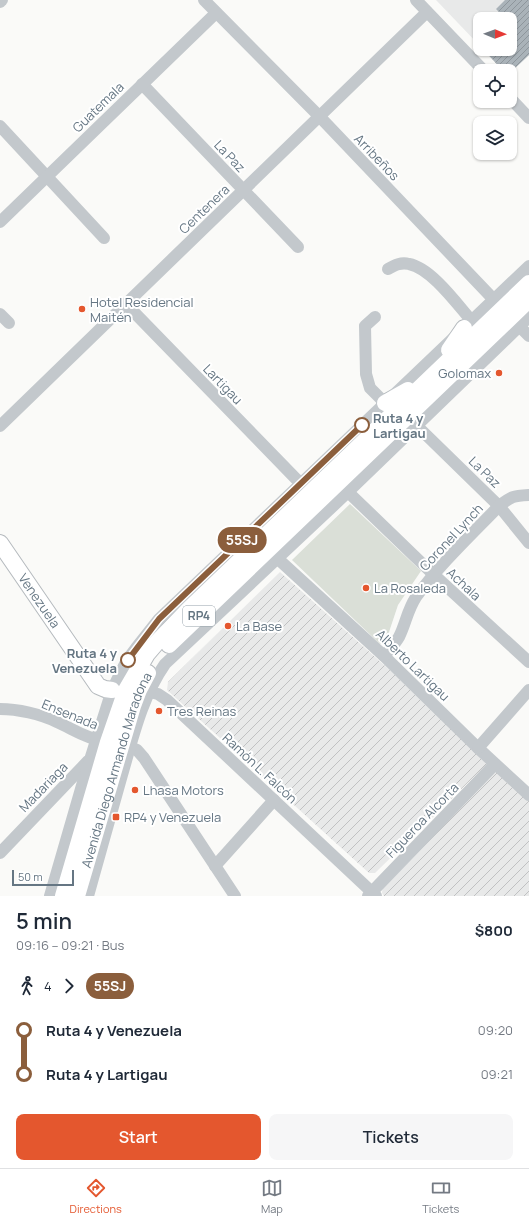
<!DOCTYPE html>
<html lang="en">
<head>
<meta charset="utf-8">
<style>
  body { margin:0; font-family:Manrope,sans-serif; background:#f6f6f7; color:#1f2937; height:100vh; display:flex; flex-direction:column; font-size:15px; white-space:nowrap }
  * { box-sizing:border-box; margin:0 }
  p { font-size:13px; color:#747a83 }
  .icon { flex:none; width:22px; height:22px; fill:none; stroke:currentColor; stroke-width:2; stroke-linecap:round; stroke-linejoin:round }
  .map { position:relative; height:896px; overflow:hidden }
  .details { display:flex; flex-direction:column; background:#fff; flex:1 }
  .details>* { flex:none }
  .badge { padding:0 8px; border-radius:13px; font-size:14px; line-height:26px }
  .needle { width:26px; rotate:91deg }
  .fabs { position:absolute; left:473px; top:12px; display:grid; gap:8px }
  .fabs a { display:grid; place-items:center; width:44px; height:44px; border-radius:8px; background:#fff; box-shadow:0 1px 3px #0004; font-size:20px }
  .scale { position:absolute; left:12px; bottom:10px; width:62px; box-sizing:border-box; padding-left:4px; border:2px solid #657683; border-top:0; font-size:11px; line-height:14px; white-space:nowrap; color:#657683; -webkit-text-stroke:3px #fff; paint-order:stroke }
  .map>.badge { position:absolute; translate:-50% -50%; box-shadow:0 0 0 2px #fff }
  .legs { display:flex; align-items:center; gap:6px; height:44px; padding:0 16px; font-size:13px }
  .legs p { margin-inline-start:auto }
  .summary { display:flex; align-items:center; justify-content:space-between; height:68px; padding:0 16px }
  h1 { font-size:22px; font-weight:600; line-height:30px }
  .button { display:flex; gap:8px; margin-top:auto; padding:8px 16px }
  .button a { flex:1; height:46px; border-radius:8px; background:#e4572e; color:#fff; font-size:16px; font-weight:600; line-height:46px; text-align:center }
  .button a+a { background:#f6f6f7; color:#1f2937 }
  ul { padding:0 16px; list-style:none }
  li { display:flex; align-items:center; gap:14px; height:44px; font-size:15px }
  li i { display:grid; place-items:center; width:6px; height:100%; margin:0 5px; background:currentColor }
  li i::after { content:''; width:10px; height:10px; margin:-5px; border:3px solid; border-radius:50%; background:#fff }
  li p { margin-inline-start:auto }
  li:first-child i { background:linear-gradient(#0000 50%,currentColor 0) }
  li:last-child i { background:linear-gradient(currentColor 50%,#0000 0) }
  .tab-bar { display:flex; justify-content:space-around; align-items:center; height:56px; border-top:1px solid #e0e1e3; background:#fff; font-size:11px; color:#747a83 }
  .tab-bar a { display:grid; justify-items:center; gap:2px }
  .tab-bar .selected { color:#e4572e }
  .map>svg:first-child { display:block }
  .built { fill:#e8e9e9 }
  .industrial { fill:url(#industrial-furrows) }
  .green { fill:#dadfd7 }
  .building { fill:url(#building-hatch) }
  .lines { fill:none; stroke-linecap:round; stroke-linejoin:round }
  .major-casing { stroke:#b5babe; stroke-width:18 }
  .minor { stroke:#c3c8cc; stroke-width:12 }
  .major { stroke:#fff; stroke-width:16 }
  .line-1-casing { stroke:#fff; stroke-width:9 }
  .line-1 { stroke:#8b5e3c; stroke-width:6 }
  .poi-dot { fill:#e4572e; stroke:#fff; stroke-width:1.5 }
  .stop-1-dot { fill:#fff; stroke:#8b5e3c; stroke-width:2 }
  .labels { text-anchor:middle; stroke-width:4; stroke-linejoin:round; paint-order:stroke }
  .shield { fill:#fff; stroke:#939fa8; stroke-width:1 }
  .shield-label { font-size:12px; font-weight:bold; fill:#657683 }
  .street-label { font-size:13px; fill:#657683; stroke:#fff }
  .poi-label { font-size:13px; fill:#657683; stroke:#fff; text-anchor:start }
  .stop-label { font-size:13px; font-weight:bold; fill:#657683; stroke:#fff; text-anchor:start }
</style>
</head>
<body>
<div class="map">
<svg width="529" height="896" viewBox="0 0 529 896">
  <defs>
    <pattern id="industrial-furrows" width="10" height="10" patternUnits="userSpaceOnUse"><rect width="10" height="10" fill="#e8e9e9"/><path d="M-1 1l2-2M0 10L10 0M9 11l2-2" fill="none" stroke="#c0c1c2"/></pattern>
    <pattern id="building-hatch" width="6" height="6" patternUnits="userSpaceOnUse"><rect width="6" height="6" fill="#aab3b9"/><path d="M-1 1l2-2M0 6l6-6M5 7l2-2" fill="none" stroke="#8e969c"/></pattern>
  </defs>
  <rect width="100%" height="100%" fill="#fafaf8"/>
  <!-- built -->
  <path class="built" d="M436 0H529V55L510 73V71H503L483 49H510V19H480V46Z"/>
  <!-- industrial -->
  <g class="industrial">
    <path d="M280 572 488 758V763L375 873H369L167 690 168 682Z"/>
    <path d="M497 771 529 796V896H384L382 893 383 886 494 773Z"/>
  </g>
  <!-- green -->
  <path class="green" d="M350 504 421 571 398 605 387 638 380 644 292 560Z"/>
  <!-- building -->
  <path class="building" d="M505 0H529V55L512 71H503L483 49H510V19H506L496 9Z"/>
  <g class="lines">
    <defs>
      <g id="major">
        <path d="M449 350 464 328"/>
        <path d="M385 403 408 390"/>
        <path id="s1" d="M0 543 98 686 105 689 112 690"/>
        <path d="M169 645 529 300"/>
        <path d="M63 896 108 742 126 690 147 654 159 640 189 609 529 283"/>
        <path id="s2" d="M77 896 133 706 139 690 148 673"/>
      </g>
    </defs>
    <!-- major casing -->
    <use href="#major" class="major-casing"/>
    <!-- minor -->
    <g class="minor">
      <path d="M204 0 319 116 498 304"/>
      <path d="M416 0 484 71"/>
      <path d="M0 2 2 0"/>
      <path d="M142 84 298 247"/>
      <path d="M510 98 529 118"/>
      <path d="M0 126 104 238"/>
      <path d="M0 222 216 13"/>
      <path d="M388 269C395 265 401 262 409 264 431 268 457 304 471 320"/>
      <path d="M126 304 301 484"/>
      <path d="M0 314 9 323"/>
      <path d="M375 317 365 326 366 374 370 388 385 403"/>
      <path d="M515 322 529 336"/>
      <path d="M0 426 427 12"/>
      <path d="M417 426 499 506 529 543"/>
      <path d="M348 492 433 574 529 662"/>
      <path d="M277 558 384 656 478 748 529 795"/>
      <path d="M384 656C389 650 395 644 399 637 406 623 407 611 416 597 440 564 471 535 499 506 512 496 513 496 529 495"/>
      <path d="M141 690 158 694 167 700 376 896"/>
      <path d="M0 709C18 709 40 714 57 722 73 729 85 738 103 741"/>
      <path d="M123 745 137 750 144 758 235 896"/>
      <path d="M478 748 529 690"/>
      <path d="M0 853 88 761"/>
      <path d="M215 866 274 800"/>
      <path d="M50 896 83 782 112 690 127 660 136 648 159 619 529 266"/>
      <path d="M88 896C99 856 111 815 122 775 133 737 142 697 165 664L348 492 529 317"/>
      <path d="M368 896 495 764"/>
    </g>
    <!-- major -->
    <use href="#major" class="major"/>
  </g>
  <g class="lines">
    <defs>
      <path id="line-1" d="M128 660 159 619 362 425"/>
    </defs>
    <!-- line-1 casing -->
    <use href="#line-1" class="line-1-casing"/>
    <!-- line-1 -->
    <use href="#line-1" class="line-1"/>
  </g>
  <!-- markers -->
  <g class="poi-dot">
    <circle cx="82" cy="309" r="4"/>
    <circle cx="499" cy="373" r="4"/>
    <circle cx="366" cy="588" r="4"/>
    <circle cx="228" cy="626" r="4"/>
    <circle cx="159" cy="711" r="4"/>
    <circle cx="135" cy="790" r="4"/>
    <rect x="112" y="813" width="8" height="8" rx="2"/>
  </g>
  <g class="stop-1-dot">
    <circle cx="362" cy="425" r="7"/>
    <circle cx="128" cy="660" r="7"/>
  </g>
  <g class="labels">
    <!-- shield labels -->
    <rect class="shield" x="183" y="606" width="32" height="20" rx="3"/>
    <g class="shield-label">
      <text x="199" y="620">RP4</text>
    </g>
    <!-- street labels -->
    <g class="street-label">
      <text transform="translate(98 107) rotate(-44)" y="5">Guatemala</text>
      <text transform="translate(230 156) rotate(46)" y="5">La Paz</text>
      <text transform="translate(377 157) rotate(46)" y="5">Arribeños</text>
      <text transform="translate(204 209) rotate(-44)" y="5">Centenera</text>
      <text transform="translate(223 384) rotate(46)" y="5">Lartigau</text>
      <text transform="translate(485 472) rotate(44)" y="5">La Paz</text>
      <text transform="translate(451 537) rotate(-47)" y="5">Coronel Lynch</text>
      <text transform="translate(464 584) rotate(43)" y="5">Achala</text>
      <text dy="5" stroke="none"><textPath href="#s1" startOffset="70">Venezuela</textPath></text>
      <text transform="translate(413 665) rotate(44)" y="5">Alberto Lartigau</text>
      <text transform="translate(70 714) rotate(22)" y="5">Ensenada</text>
      <text transform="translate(260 768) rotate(43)" y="5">Ramón L. Falcón</text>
      <text dy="5" stroke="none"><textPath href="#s2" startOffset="132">Avenida Diego Armando Maradona</textPath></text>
      <text transform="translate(43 787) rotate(-46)" y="5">Madariaga</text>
      <text transform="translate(422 820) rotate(-46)" y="5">Figueroa Alcorta</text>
    </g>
    <!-- poi labels -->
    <g class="poi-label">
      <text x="90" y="307">Hotel Residencial<tspan x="90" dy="15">Maitén</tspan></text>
      <text x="491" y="378" text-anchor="end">Golomax</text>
      <text x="374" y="593">La Rosaleda</text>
      <text x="236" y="631">La Base</text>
      <text x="167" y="716">Tres Reinas</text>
      <text x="143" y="795">Lhasa Motors</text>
      <text x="124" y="822">RP4 y Venezuela</text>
    </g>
    <!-- stop labels -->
    <g class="stop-label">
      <text x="373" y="423">Ruta 4 y<tspan x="373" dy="15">Lartigau</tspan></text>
      <text x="117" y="658" text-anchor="end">Ruta 4 y<tspan x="117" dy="15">Venezuela</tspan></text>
    </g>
  </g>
</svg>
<div class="fabs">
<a><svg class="needle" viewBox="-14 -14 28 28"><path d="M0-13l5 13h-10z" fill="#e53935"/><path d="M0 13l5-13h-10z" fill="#747a83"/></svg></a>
<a><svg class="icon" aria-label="locate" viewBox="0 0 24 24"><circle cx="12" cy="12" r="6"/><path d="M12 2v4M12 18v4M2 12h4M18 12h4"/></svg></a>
<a><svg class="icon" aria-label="layers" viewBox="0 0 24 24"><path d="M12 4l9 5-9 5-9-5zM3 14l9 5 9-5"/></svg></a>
</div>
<div class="scale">50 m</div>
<b class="badge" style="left:242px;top:540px;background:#8b5e3c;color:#fff">55SJ</b>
</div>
<section class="details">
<div class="summary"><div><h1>5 min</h1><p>09:16 – 09:21 · Bus</p></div><b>$800</b></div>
<div class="legs"><svg class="icon" aria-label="walk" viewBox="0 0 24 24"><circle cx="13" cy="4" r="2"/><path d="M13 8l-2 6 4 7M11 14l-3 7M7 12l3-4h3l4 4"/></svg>4<svg class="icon" aria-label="forward" viewBox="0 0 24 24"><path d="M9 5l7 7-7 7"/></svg><b class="badge" style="background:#8b5e3c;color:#fff">55SJ</b></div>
<ul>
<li><i style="color:#8b5e3c"></i><b>Ruta 4 y Venezuela</b><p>09:20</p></li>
<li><i style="color:#8b5e3c"></i><b>Ruta 4 y Lartigau</b><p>09:21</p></li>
</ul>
<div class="button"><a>Start</a><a>Tickets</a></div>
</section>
<nav class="tab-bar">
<a class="selected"><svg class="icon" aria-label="directions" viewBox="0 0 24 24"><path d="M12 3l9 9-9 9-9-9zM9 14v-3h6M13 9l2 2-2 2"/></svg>Directions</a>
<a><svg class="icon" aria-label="map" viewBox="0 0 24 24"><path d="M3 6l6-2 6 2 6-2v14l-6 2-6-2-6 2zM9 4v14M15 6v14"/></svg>Map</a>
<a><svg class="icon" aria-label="tickets" viewBox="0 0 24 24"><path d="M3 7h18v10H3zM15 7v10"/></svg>Tickets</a>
</nav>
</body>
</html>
